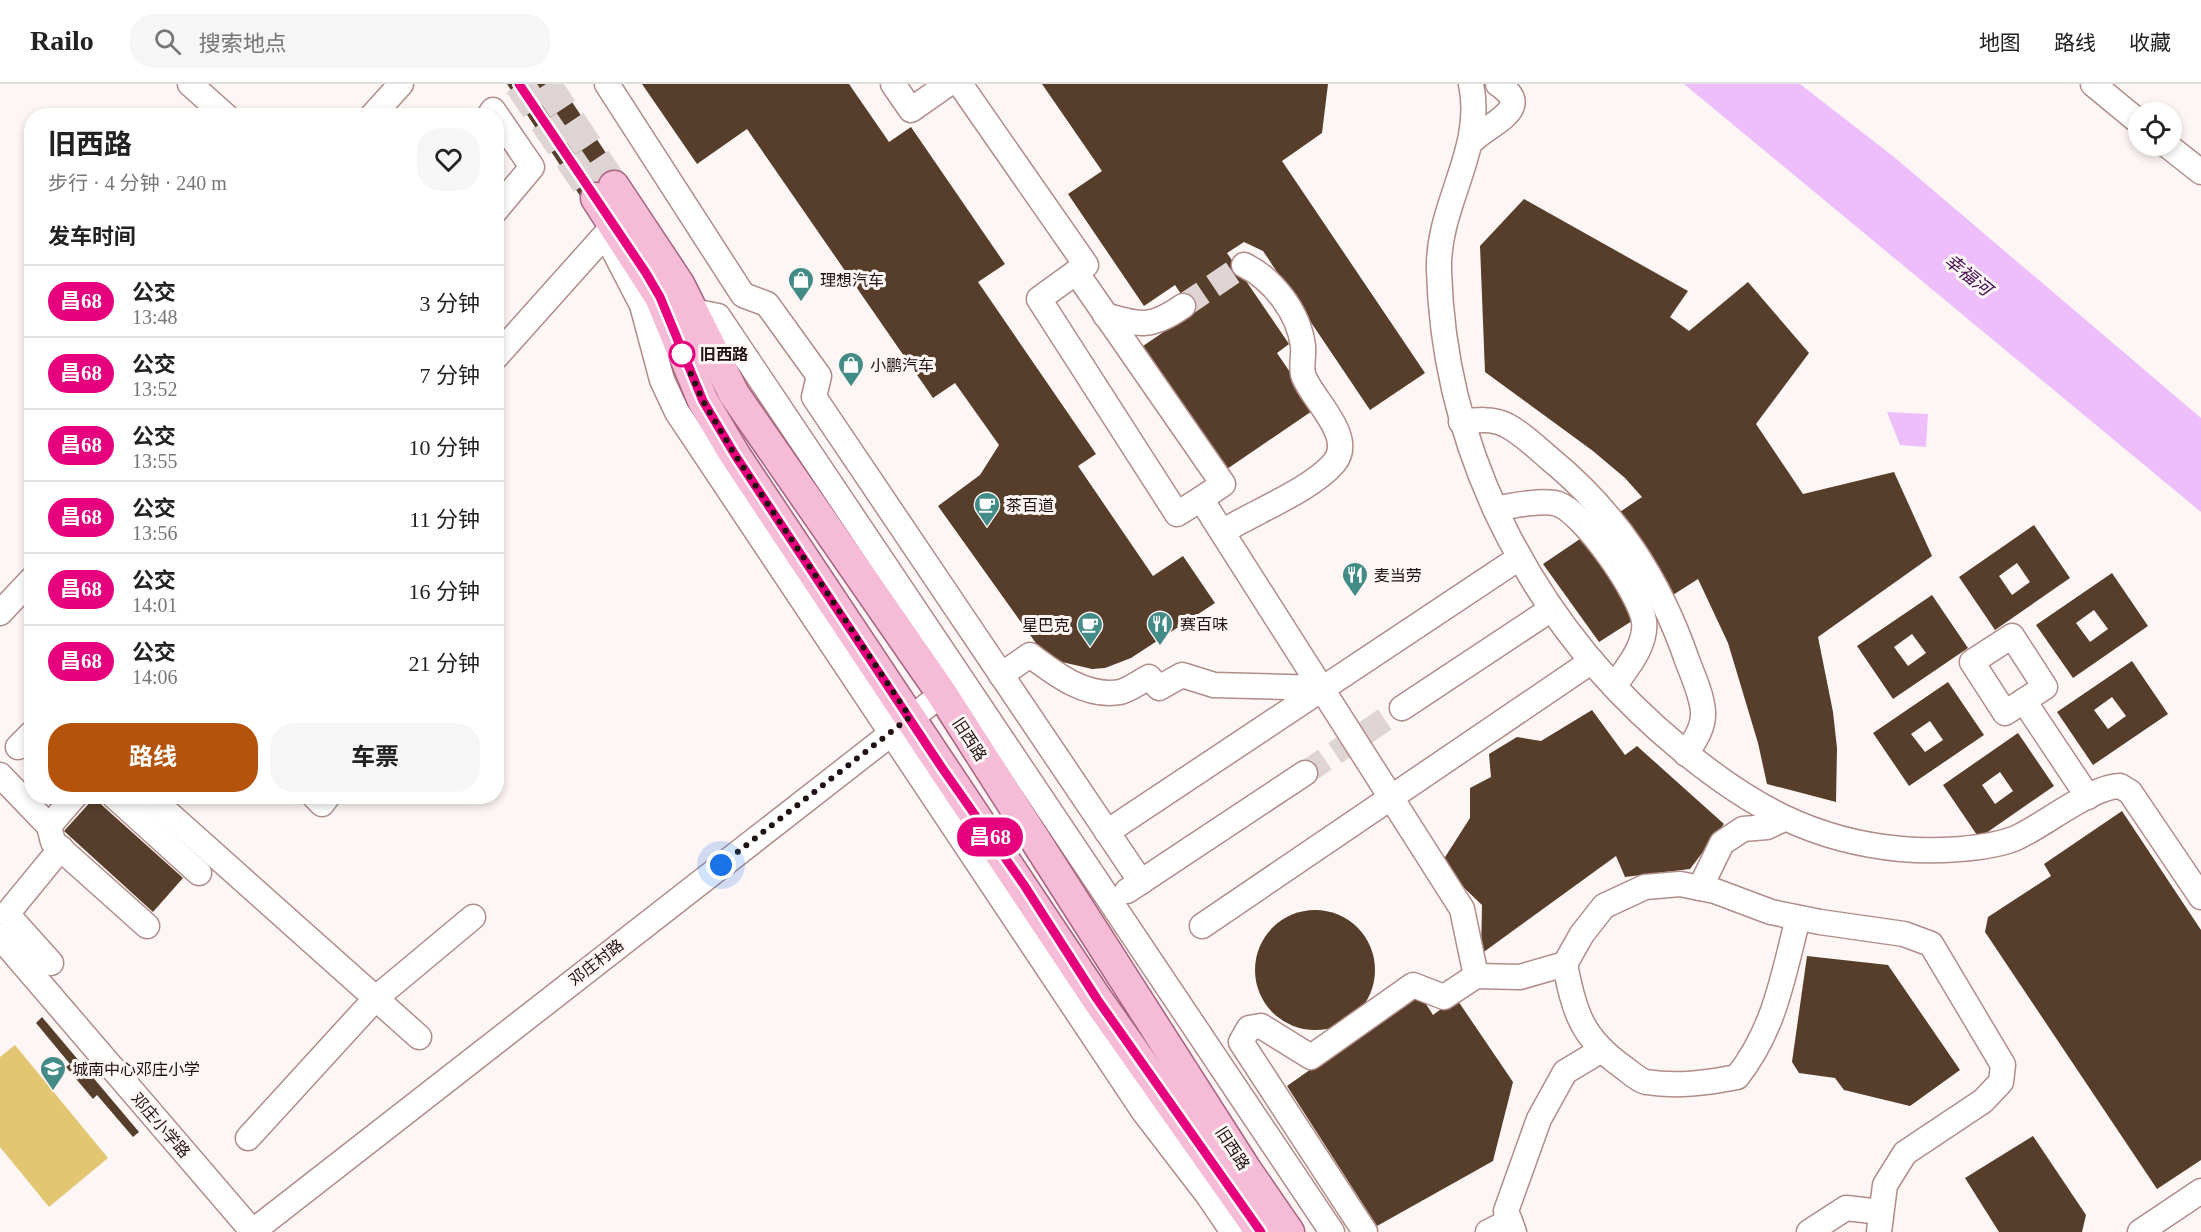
<!DOCTYPE html>
<html lang="zh">
<head>
<meta charset="utf-8">
<style>
  body { margin:0; font-family:"Times New Roman","Noto Sans SC",serif; background:#f6f6f6; color:#222; height:100vh; display:flex; flex-direction:column; font-size:22px; white-space:nowrap }
  * { box-sizing:border-box; margin:0 }
  p { font-size:20px; color:#767676 }
  .icon { flex:none; width:33px; height:33px; fill:none; stroke:currentColor; stroke-width:2; stroke-linecap:round; stroke-linejoin:round }
  .map { position:relative; flex:1; overflow:hidden }
  .drawer { position:absolute; left:24px; top:24px; width:480px; height:696px; display:flex; flex-direction:column; background:#fff; border-radius:24px; box-shadow:0 3px 9px #0003 }
  .drawer>* { flex:none }
  .badge { padding:0 12px; border-radius:20px; font-size:21px; line-height:39px }
  .tools { position:absolute; left:2128px; top:18px; display:grid; gap:12px }
  .tools a { display:grid; place-items:center; width:54px; height:54px; border-radius:50%; background:#fff; box-shadow:0 3px 9px #0003; font-size:30px }
  .you { position:absolute; width:30px; height:30px; margin:-15px; border:4px solid #fff; border-radius:50%; background:#1a73e8; box-shadow:0 0 0 9px #1a73e833 }
  .map>.badge { position:absolute; translate:-50% -50%; box-shadow:0 0 0 3px #fff }
  h2 { padding:0 24px; font-size:22px; line-height:54px }
  .round { display:grid; place-items:center; flex:none; width:63px; height:63px; border-radius:24px; background:#f6f6f6 }
  .headline { display:flex; align-items:center; justify-content:space-between; height:102px; padding:0 24px }
  h1 { font-size:28px; font-weight:700; line-height:45px }
  .cta { display:flex; gap:12px; margin-top:auto; padding:12px 24px }
  .cta a { flex:1; height:69px; border-radius:24px; background:#b45309; color:#fff; font-size:24px; font-weight:700; line-height:69px; text-align:center }
  .cta a+a { background:#f6f6f6; color:#222 }
  ul { padding:0; list-style:none }
  li { display:flex; align-items:center; gap:18px; height:72px; padding:0 24px; border-top:2px solid #e0e0e0 }
  li div { flex:1 }
  li b { display:block; font-size:22px }
  li em { font-style:normal }
  li .badge { min-width:66px; font-weight:700; text-align:center }
  header { display:flex; align-items:center; gap:36px; box-sizing:border-box; height:84px; padding:0 30px; background:#fff; border-bottom:2px solid #e0e0e0 }
  header strong { font-size:28px }
  nav { display:flex; gap:33px; margin-inline-start:auto; font-size:21px }
  .search { width:420px; height:54px; background:#f6f6f6; display:flex; align-items:center; gap:15px; box-sizing:border-box; padding:0 21px; border-radius:24px; color:#767676; font-size:22px }
  .map>svg:first-child { display:block }
  .green { fill:#e3c672 }
  .water { fill:#eebefb }
  .building { fill:#563e2b; fill-rule:evenodd }
  .lines { fill:none; stroke-linecap:round; stroke-linejoin:round }
  .minor-tunnel { stroke:#ddd4d3; stroke-width:24; stroke-dasharray:24 12; stroke-linecap:butt }
  .major-tunnel { stroke:#ddd4d3; stroke-width:30; stroke-dasharray:30 15; stroke-linecap:butt }
  .minor-casing { stroke:#b18d89; stroke-width:27 }
  .major-casing { stroke:#a7627f; stroke-width:33 }
  .minor { stroke:#fff; stroke-width:24 }
  .major { stroke:#f6bbd6; stroke-width:30 }
  .line-casing { stroke:#fff; stroke-width:14 }
  .line { stroke:#e6007e; stroke-width:9 }
  .walk { stroke:#1f1211; stroke-width:6; stroke-dasharray:0 10.8 }
  .stop-dot { fill:#fff; stroke:#e6007e; stroke-width:3 }
  .labels { text-anchor:middle; stroke-width:6; stroke-linejoin:round; paint-order:stroke }
  .poi-label { font-size:16px; fill:#1f1211; stroke:#fef6f5; text-anchor:start }
  .stop-label { font-size:16px; font-weight:bold; fill:#1f1211; stroke:#fef6f5; text-anchor:start }
  .street-label { font-size:16px; fill:#1f1211; stroke:#fef6f5 }
  .water-label { font-size:18px; font-style:italic; fill:#430b4f; stroke:#fef6f5 }
</style>
</head>
<body>
<header>
<strong>Railo</strong>
<div class="search"><svg class="icon" aria-label="search" viewBox="0 0 24 24"><circle cx="10" cy="10" r="6"/><path d="M15 15l6 6"/></svg>搜索地点</div>
<nav><a>地图</a><a>路线</a><a>收藏</a></nav>
</header>
<div class="map">
<svg width="2201" height="1148" viewBox="0 0 2201 1148">
  <rect width="100%" height="100%" fill="#fef6f5"/>
  <!-- green -->
  <path class="green" d="M15 961 108 1074 49 1123 0 1063V973Z"/>
  <!-- water -->
  <g class="water">
    <path d="M1684 0H1800L1894 73 2201 334V428Z"/>
    <path d="M1887 328 1928 330 1926 363 1900 361Z"/>
  </g>
  <!-- building -->
  <g class="building">
    <path d="M507 0H560L624 96 586 121Z"/>
    <path d="M642 0H849L889 58 911 43 1005 180 978 198 1096 370 1078 382 1153 492 1183 472 1215 519 1131 574 1105 584 1092 585 1062 578 1038 562 938 422 980 391 999 361 955 299 933 314 747 45 697 80Z"/>
    <path d="M1042 0H1328L1322 49 1282 77 1425 289 1370 326 1263 167 1244 158 1227 169 1289 260 1277 269 1315 325 1227 385 1143 262 1193 228 1175 201 1144 222 1068 110 1102 87Z"/>
    <path d="M1524 115 1688 207 1670 233 1689 247 1748 198 1809 269 1756 340 1803 410 1894 388 1932 472 1818 553 1833 628 1837 664 1836 718 1767 700 1758 659 1728 559 1698 495 1599 558 1543 480 1642 413 1625 394 1593 367 1485 288 1480 162Z"/>
    <path d="M2034 441 2070 494 1995 546 1959 493ZM2017 479 2030 498 2012 511 1999 492Z"/>
    <path d="M2112 489 2148 542 2073 594 2036 541ZM2094 526 2108 545 2090 558 2076 539Z"/>
    <path d="M1932 511 1968 564 1893 615 1857 562ZM1912 550 1926 569 1908 582 1894 563Z"/>
    <path d="M2132 577 2168 630 2093 681 2057 628ZM2112 613 2126 632 2108 645 2094 626Z"/>
    <path d="M1948 598 1984 651 1909 702 1873 649ZM1930 637 1943 656 1925 668 1911 650Z"/>
    <path d="M1592 626 1625 671 1637 662 1724 740 1690 785 1625 793 1616 772 1481 870 1482 821 1440 781 1470 734V704L1491 693 1489 670 1517 653 1541 657Z"/>
    <path d="M2018 649 2054 702 1979 754 1943 701ZM2000 688 2013 707 1995 720 1982 701Z"/>
    <path d="M94 714 183 794 153 828 64 747Z"/>
    <path d="M2122 727 2201 846V1076L2157 1105 1985 848 1988 833 2051 792 2044 780Z"/>
    <circle cx="1315" cy="886" r="60"/>
    <path d="M1807 872 1888 881 1960 986 1910 1022 1844 1006 1835 994 1799 989 1792 978Z"/>
    <path d="M1419 909 1433 931 1456 914 1513 998 1493 1077 1377 1142 1287 1002Z"/>
    <path d="M42 933 139 1048 133 1053 97 1011 93 1015 66 983 70 980 36 939Z"/>
    <path d="M2033 1052 2086 1131 2082 1148H1999L1965 1094Z"/>
  </g>
  <g class="lines">
    <!-- minor-tunnel -->
    <g class="minor-tunnel">
      <path d="M1183 222 1244 181"/>
      <path d="M1305 689 1402 624"/>
    </g>
    <!-- major-tunnel -->
    <g class="major-tunnel">
      <path d="M519 0 596 114"/>
      <path d="M546 0 614 102"/>
    </g>
    <defs>
      <g id="minor">
        <path d="M190 0 226 32"/>
        <path d="M607 0 743 211 767 220 819 292 814 313 1141 798"/>
        <path d="M893 0 911 26 948 0"/>
        <path d="M960 0 1086 181 1039 215 1177 430 1201 415 1462 825 1476 892 1520 893 1565 880 1582 850 1604 822 1645 803 1680 800 1715 807 1771 828 1820 838 1904 850 1931 860 2003 981 2001 998 1983 1017 1905 1069 1885 1101 1879 1148"/>
        <path d="M1471 0C1485 66 1437 121 1439 186 1444 373 1537 547 1681 665 1749 721 1812 757 1901 765 1933 768 1986 766 2016 754 2045 741 2092 702 2120 702L2130 708 2201 813"/>
        <path d="M2093 0 2139 38"/>
        <path d="M372 32 401 0"/>
        <path d="M489 32 493 26 532 83 496 126"/>
        <path d="M1471 58C1489 39 1536 25 1498 0"/>
        <path d="M2168 62 2201 88"/>
        <path d="M613 165 642 221 662 296 677 328 1144 1028 1207 1110 1233 1148"/>
        <path d="M1076 188 1223 400 1201 415"/>
        <path d="M692 227 718 232 1332 1148"/>
        <path d="M1105 231C1140 242 1152 244 1183 222"/>
        <path d="M496 273 605 151"/>
        <path d="M1461 338C1476 336 1493 334 1506 341 1522 349 1536 363 1550 375 1616 429 1659 495 1687 576 1693 592 1702 611 1703 628 1704 644 1694 657 1686 670"/>
        <path d="M1495 425C1510 422 1543 415 1558 420 1584 429 1640 510 1644 537 1647 561 1627 584 1614 602"/>
        <path d="M1222 448C1254 428 1311 406 1334 379 1357 352 1309 313 1303 290 1301 281 1304 271 1303 262 1299 229 1273 195 1244 181"/>
        <path d="M0 529 32 495"/>
        <path d="M2012 552 2045 603 2005 629 1972 578Z"/>
        <path d="M1001 591 1030 571C1055 590 1086 614 1120 608 1129 606 1141 597 1149 593L1159 604 1182 591 1214 601 1322 604"/>
        <path d="M2024 617 2088 713"/>
        <path d="M1402 624 1550 526"/>
        <path d="M18 663 32 649"/>
        <path d="M0 691 49 742 75 712"/>
        <path d="M114 712 199 789"/>
        <path d="M149 712 419 953"/>
        <path d="M314 712 322 720 328 712"/>
        <path d="M49 742 53 758 147 842"/>
        <path d="M1107 748 1519 474"/>
        <path d="M1700 804 1722 759 1743 745 1767 743 1784 735"/>
        <path d="M1127 807 1305 689"/>
        <path d="M1202 842 1592 577"/>
        <path d="M0 853 253 1148"/>
        <path d="M51 879 7 830 61 764"/>
        <path d="M1565 880C1574 928 1582 954 1623 983 1630 988 1638 996 1646 998 1677 1003 1706 999 1737 993 1775 945 1783 892 1798 834"/>
        <path d="M248 1054 376 914 473 833"/>
        <path d="M252 1148 942 610"/>
        <path d="M1365 1148 1241 958 1249 944 1261 942 1311 973 1413 901 1444 913 1476 892"/>
        <path d="M1488 1148 1510 1137"/>
        <path d="M1514 1148 1506 1127 1539 1035 1565 988 1600 967"/>
        <path d="M1809 1148 1846 1124 1881 1128"/>
        <path d="M2140 1148 2201 1107"/>
      </g>
      <g id="major">
        <path d="M614 102 679 200 734 310 942 610 1245 1084 1289 1148"/>
        <path d="M596 114 660 213 703 317 735 371 1097 915 1261 1148"/>
      </g>
    </defs>
    <!-- minor casing -->
    <use href="#minor" class="minor-casing"/>
    <!-- major casing -->
    <use href="#major" class="major-casing"/>
    <!-- minor -->
    <use href="#minor" class="minor"/>
    <!-- major -->
    <use href="#major" class="major"/>
  </g>
  <g class="lines">
    <defs>
      <path id="line" d="M519 0 646 189 660 213 703 317 735 371 940 681 1024 801 1097 915 1261 1148"/>
    </defs>
    <!-- line casing -->
    <use href="#line" class="line-casing"/>
    <!-- line -->
    <use href="#line" class="line"/>
    <!-- walk -->
    <path class="walk" d="M682 270 703 317 735 371 910 633 721 781"/>
  </g>
  <!-- icons -->
  <defs>
    <symbol id="shop-pin" viewBox="-11 -11 22 30"><path d="M0 17L-7.5 6A9.5 9.5 0 1 1 7.5 6Z" fill="#438b86" stroke="#fef6f5"/><path d="M-5-2.5h2.3a2.7 3.5 0 0 1 5.4 0H5L5.5 6h-11ZM-1.5-2.5h3a1.5 2.3 0 0 0-3 0Z" fill="#fff"/></symbol>
    <symbol id="cafe-pin" viewBox="-11 -11 22 30"><path d="M0 17L-7.5 6A9.5 9.5 0 1 1 7.5 6Z" fill="#438b86" stroke="#fef6f5"/><path d="M-5.5-4.5H6V0H3Q3 3.5 0 3.5H-2.5Q-5.5 3.5-5.5 0ZM3-3.2v2h1.7v-2ZM-6 4.5H4V6H-6Z" fill="#fff"/></symbol>
    <symbol id="restaurant-pin" viewBox="-11 -11 22 30"><path d="M0 17L-7.5 6A9.5 9.5 0 1 1 7.5 6Z" fill="#438b86" stroke="#fef6f5"/><path d="M-5-6h1v4h1v-4h1v4h1v-4h1v5L-1.5 .5V6h-2V.5L-5-1ZM5-6V6H3V1.5H1.5Q1.5-4 5-6Z" fill="#fff"/></symbol>
    <symbol id="school-pin" viewBox="-11 -11 22 30"><path d="M0 17L-7.5 6A9.5 9.5 0 1 1 7.5 6Z" fill="#438b86" stroke="#fef6f5"/><path d="M0-5L7-2L0 1L-7-2ZM-4 1L0 2.5L4 1V4Q0 6-4 4Z" fill="#fff"/></symbol>
  </defs>
  <g fill-rule="evenodd">
    <use href="#shop-pin" x="786" y="181" width="30" height="40"/>
    <use href="#shop-pin" x="836" y="266" width="30" height="40"/>
    <use href="#cafe-pin" x="972" y="406" width="30" height="40"/>
    <use href="#restaurant-pin" x="1340" y="476" width="30" height="40"/>
    <use href="#restaurant-pin" x="1145" y="525" width="30" height="40"/>
    <use href="#cafe-pin" x="1075" y="526" width="30" height="40"/>
    <use href="#school-pin" x="38" y="970" width="30" height="40"/>
  </g>
  <!-- markers -->
  <circle class="stop-dot" cx="682" cy="270" r="12"/>
  <g class="labels">
    <!-- poi labels -->
    <g class="poi-label">
      <text x="820" y="202">理想汽车</text>
      <text x="870" y="287">小鹏汽车</text>
      <text x="1006" y="427">茶百道</text>
      <text x="1374" y="497">麦当劳</text>
      <text x="1180" y="546">赛百味</text>
      <text x="1070" y="547" text-anchor="end">星巴克</text>
      <text x="72" y="991">城南中心邓庄小学</text>
    </g>
    <!-- stop labels -->
    <g class="stop-label">
      <text x="700" y="276">旧西路</text>
    </g>
    <!-- street labels -->
    <g class="street-label">
      <text transform="translate(970 655) rotate(57)" y="6">旧西路</text>
      <text transform="translate(596 878) rotate(-38)" y="6">邓庄村路</text>
      <text transform="translate(161 1041) rotate(49)" y="6">邓庄小学路</text>
      <text transform="translate(1233 1064) rotate(57)" y="6">旧西路</text>
    </g>
    <!-- water labels -->
    <g class="water-label">
      <text transform="translate(1968 191) rotate(39)" y="6">幸福河</text>
    </g>
  </g>
</svg>
<div class="tools">
<a><svg class="icon" aria-label="locate" viewBox="0 0 24 24"><circle cx="12" cy="12" r="6"/><path d="M12 2v4M12 18v4M2 12h4M18 12h4"/></svg></a>
</div>
<div class="you" style="left:721px;top:781px"></div>
<b class="badge" style="left:990px;top:753px;background:#e6007e;color:#fff">昌68</b>
<section class="drawer">
<div class="headline"><div><h1>旧西路</h1><p>步行 · 4 分钟 · 240 m</p></div><a class="round"><svg class="icon" aria-label="heart" viewBox="0 0 24 24"><path d="M12 20l-8-8c-3-5 5-10 8-4 3-6 11-1 8 4z"/></svg></a></div>
<h2>发车时间</h2>
<ul>
<li><span class="badge" style="background:#e6007e;color:#fff">昌68</span><div><b>公交</b><p>13:48</p></div><em>3 分钟</em></li>
<li><span class="badge" style="background:#e6007e;color:#fff">昌68</span><div><b>公交</b><p>13:52</p></div><em>7 分钟</em></li>
<li><span class="badge" style="background:#e6007e;color:#fff">昌68</span><div><b>公交</b><p>13:55</p></div><em>10 分钟</em></li>
<li><span class="badge" style="background:#e6007e;color:#fff">昌68</span><div><b>公交</b><p>13:56</p></div><em>11 分钟</em></li>
<li><span class="badge" style="background:#e6007e;color:#fff">昌68</span><div><b>公交</b><p>14:01</p></div><em>16 分钟</em></li>
<li><span class="badge" style="background:#e6007e;color:#fff">昌68</span><div><b>公交</b><p>14:06</p></div><em>21 分钟</em></li>
</ul>
<div class="cta"><a>路线</a><a>车票</a></div>
</section>
</div>
</body>
</html>
